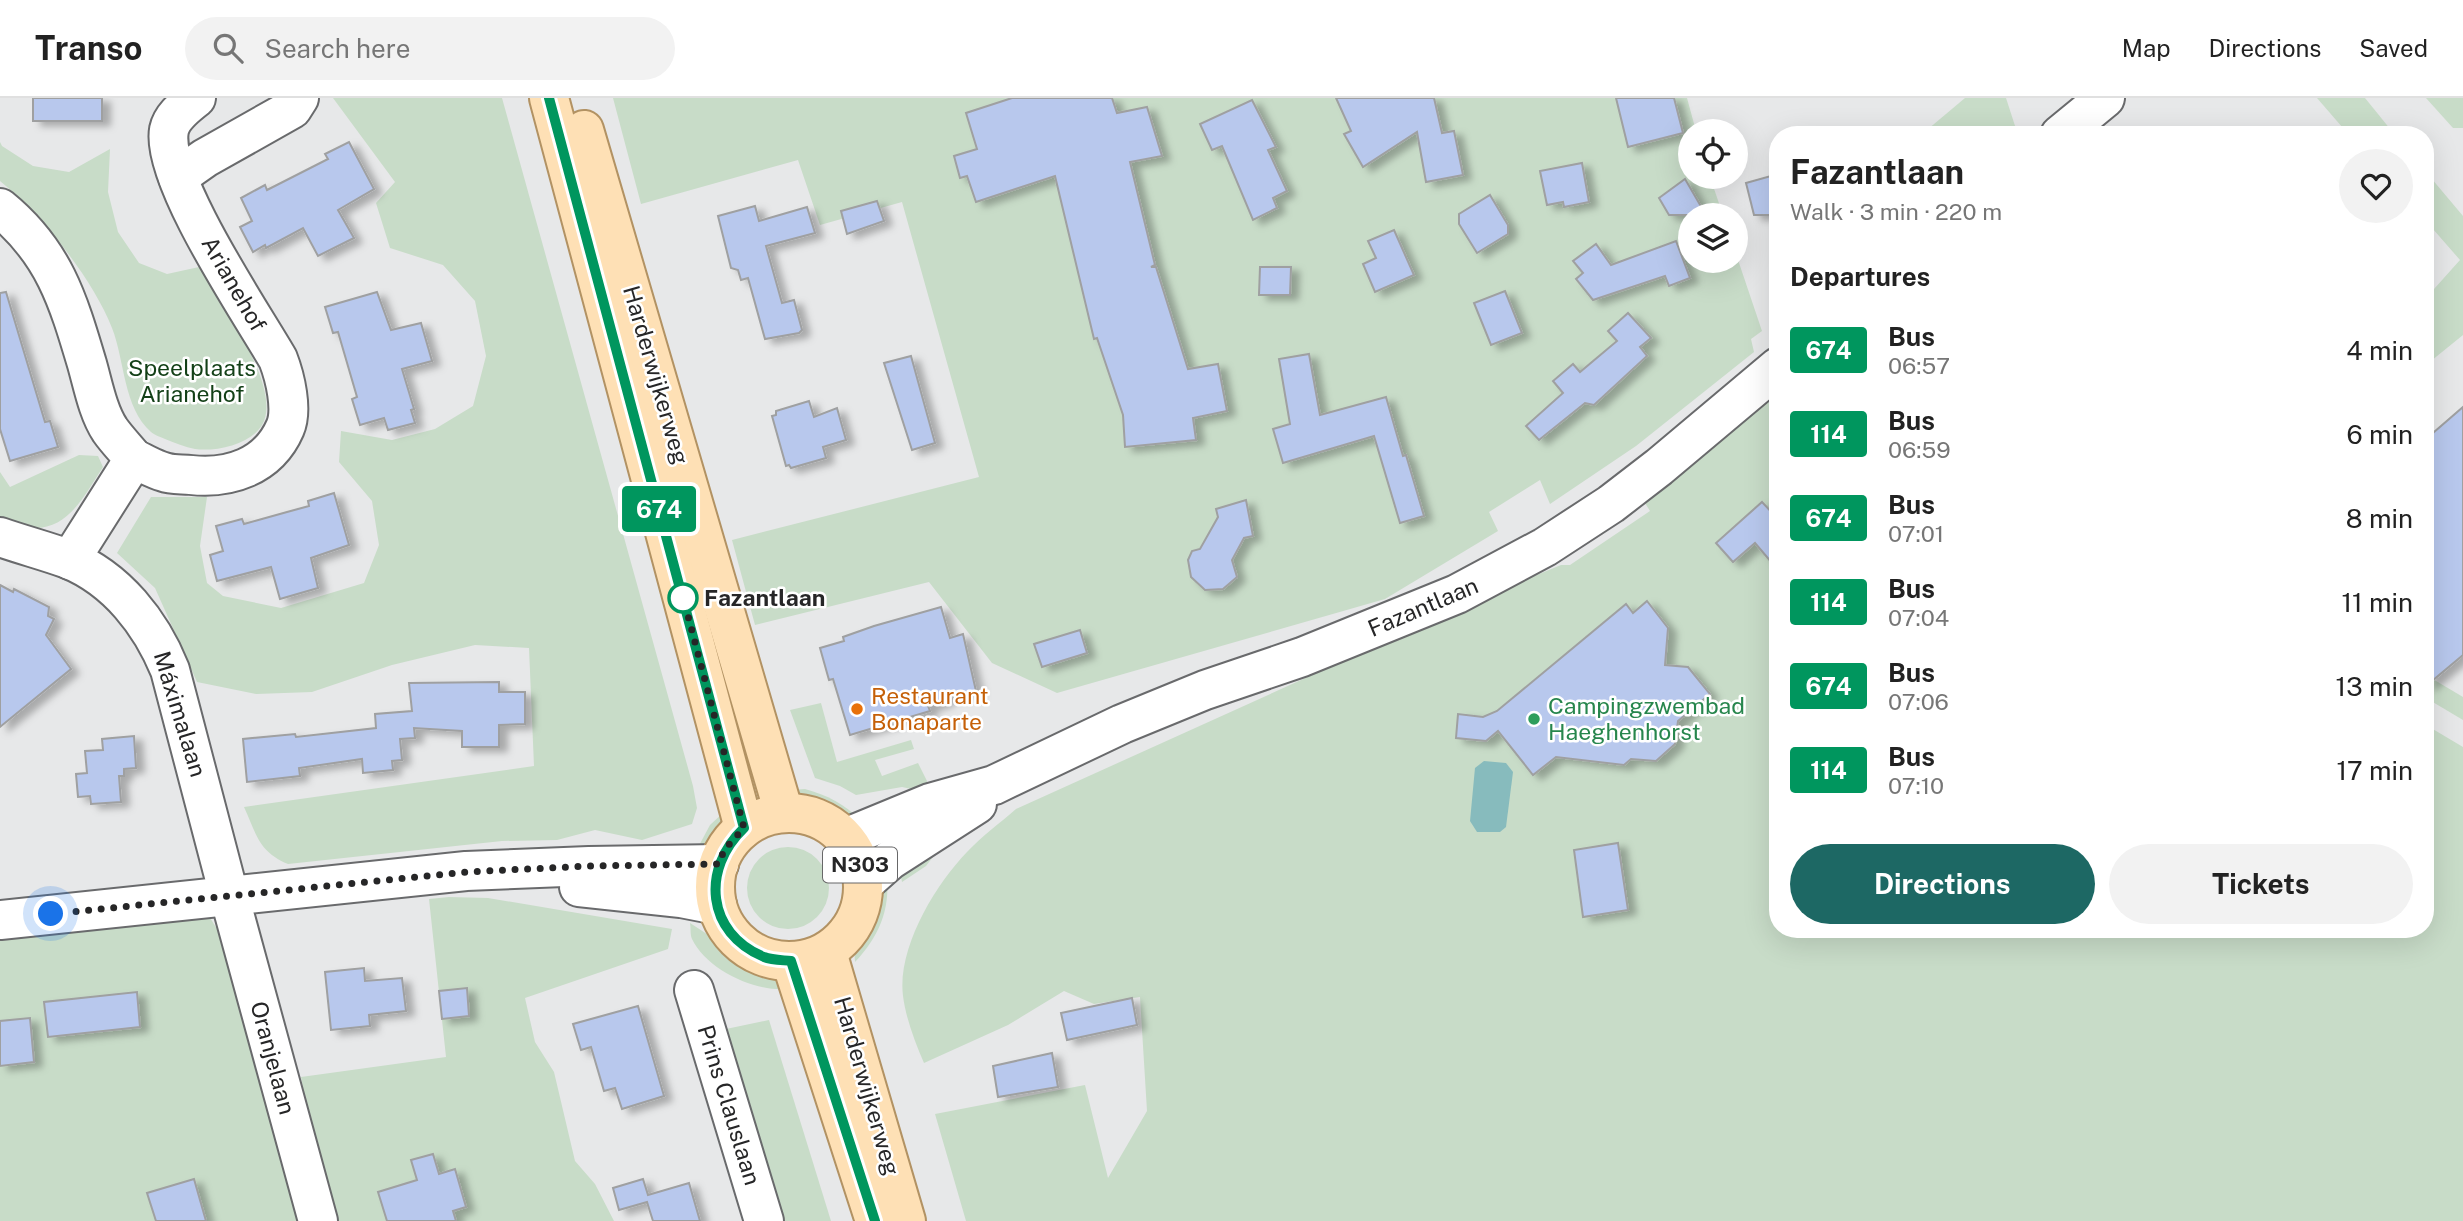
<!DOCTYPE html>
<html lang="en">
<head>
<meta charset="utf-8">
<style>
  body { margin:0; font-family:"Public Sans",sans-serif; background:#f2f2f2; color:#222; height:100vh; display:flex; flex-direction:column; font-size:26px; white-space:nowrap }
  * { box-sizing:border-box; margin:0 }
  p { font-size:23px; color:#767676 }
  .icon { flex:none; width:38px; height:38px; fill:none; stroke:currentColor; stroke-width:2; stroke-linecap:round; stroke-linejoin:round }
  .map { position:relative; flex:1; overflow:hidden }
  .sheet { position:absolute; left:1769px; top:28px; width:665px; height:812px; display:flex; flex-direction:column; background:#fff; border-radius:28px; box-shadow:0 7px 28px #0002 }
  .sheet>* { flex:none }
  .badge { padding:0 14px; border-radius:5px; font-size:24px; line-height:46px }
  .buttons { position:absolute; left:1678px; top:21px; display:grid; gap:14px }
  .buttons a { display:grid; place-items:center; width:70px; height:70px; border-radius:50%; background:#fff; box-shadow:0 7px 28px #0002; font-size:35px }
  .you { position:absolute; width:35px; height:35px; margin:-18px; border:5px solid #fff; border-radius:50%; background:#1a73e8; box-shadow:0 0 0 10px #1a73e833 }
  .map>.badge { position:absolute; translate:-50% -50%; box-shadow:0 0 0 4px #fff }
  h2 { padding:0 21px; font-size:26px; line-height:63px }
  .round { display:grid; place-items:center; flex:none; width:74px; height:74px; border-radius:37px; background:#f2f2f2 }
  .summary { display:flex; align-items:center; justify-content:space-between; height:119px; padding:0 21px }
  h1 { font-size:33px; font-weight:700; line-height:52px }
  .cta { display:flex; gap:14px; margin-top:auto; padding:14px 21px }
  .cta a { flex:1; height:80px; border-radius:42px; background:#1d6864; color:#fff; font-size:28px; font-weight:700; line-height:80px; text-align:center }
  .cta a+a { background:#f2f2f2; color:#222 }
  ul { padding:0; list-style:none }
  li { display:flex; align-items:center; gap:21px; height:84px; padding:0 21px }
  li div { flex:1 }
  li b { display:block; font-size:26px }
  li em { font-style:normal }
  li .badge { min-width:77px; font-weight:700; text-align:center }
  header { display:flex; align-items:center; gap:42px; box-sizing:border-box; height:98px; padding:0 35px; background:#fff; border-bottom:2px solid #e0e0e0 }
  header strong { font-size:33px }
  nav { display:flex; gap:38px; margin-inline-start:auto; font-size:24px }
  .search { width:490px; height:63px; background:#f2f2f2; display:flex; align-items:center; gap:18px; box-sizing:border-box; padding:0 24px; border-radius:38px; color:#767676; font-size:26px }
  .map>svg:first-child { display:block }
  .green { fill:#c8dcc8 }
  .water { fill:#87bbbd }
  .building { fill:#b8c8ed; stroke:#9fa0a1; stroke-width:2; filter:url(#shadow) }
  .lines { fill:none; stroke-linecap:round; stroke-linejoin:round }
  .minor-casing { stroke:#696a6c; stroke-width:42 }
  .major-casing { stroke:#b29263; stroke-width:42 }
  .minor { stroke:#fff; stroke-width:38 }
  .major { stroke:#fee0b5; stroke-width:38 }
  .line-casing { stroke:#fff; stroke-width:16 }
  .line { stroke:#00965e; stroke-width:10 }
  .walk { stroke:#262627; stroke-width:7; stroke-dasharray:0 12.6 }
  .stop-dot { fill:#fff; stroke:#00965e; stroke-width:3.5 }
  .food-dot { fill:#e8710a; stroke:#fff; stroke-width:2.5 }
  .leisure-dot { fill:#2e9e5b; stroke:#fff; stroke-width:2.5 }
  .labels { text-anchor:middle; stroke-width:5; stroke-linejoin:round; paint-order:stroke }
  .shield { fill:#fff; stroke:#676768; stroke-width:2 }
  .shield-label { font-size:21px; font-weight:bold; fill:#262627 }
  .street-label { font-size:23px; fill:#262627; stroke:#fff }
  .park-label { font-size:23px; fill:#134017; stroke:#fff }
  .stop-label { font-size:23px; font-weight:bold; fill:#262627; stroke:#fff; text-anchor:start }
  .food-label { font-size:23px; fill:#c56008; stroke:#fff; text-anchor:start }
  .leisure-label { font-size:23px; fill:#27864d; stroke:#fff; text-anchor:start }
</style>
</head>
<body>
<header>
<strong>Transo</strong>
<div class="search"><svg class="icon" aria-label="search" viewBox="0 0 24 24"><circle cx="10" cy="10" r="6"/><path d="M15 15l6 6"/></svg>Search here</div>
<nav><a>Map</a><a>Directions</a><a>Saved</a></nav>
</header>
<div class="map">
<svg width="2463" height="1123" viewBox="0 0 2463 1123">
  <defs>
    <filter id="shadow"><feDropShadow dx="8" dy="4.5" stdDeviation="3.5" flood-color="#0004"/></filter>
  </defs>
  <rect width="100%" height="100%" fill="#e7e8e9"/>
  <!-- green -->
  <g class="green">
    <path d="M333 0H502L693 688 697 710 692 726 642 742 595 732 557 742 502 743 288 766C258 753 257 737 244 709L534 668 529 550 475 547 392 567 312 594 256 596 197 584 155 490 117 455 151 399H207L200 448 207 485 223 498 281 510 364 485 379 447 372 403 339 364 341 333 392 342 435 331 473 308 486 258 475 203 443 167 390 150 376 105 395 84Z"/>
    <path d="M613 0H1687L1696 33H1690V79H1710L1723 117H1690V163H1736V156L1762 233 1751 241 1754 254 1636 348 1550 406 1540 382 1489 414 1498 433 1385 501 1057 595 992 565 929 484 755 527 732 442 979 379 902 104 820 127 798 62 641 106Z"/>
    <path d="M1965 0H2006L2017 34 2014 37H1921Z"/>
    <path d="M2317 0H2365L2395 37H2349Z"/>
    <path d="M2426 0H2463V30H2453Z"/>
    <path d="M0 44 2 48 33 68 69 74 110 51 108 94 118 134 139 165 167 176 199 169C219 202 284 291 262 327 251 346 216 354 195 351 185 349 175 345 165 341 161 339 154 337 151 334 123 309 125 263 112 230 93 181 41 116 0 83Z"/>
    <path d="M2426 74 2463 118V237L2426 267V200L2460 162 2426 123Z"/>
    <path d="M1778 295V831H2426V627L2463 649V1123H966L935 1016 1085 987 1108 1080 1147 1013 1140 899 1094 906 1064 893 1008 927 924 965C915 944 906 921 903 898 897 850 935 787 967 754 982 738 1000 725 1016 711L1498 493 1561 467H1570L1650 413 1645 405Z"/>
    <path d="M79 357 98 358 103 369C85 396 69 432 32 430 21 429 10 423 0 420V374L10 389Z"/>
    <path d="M2426 577 2463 599V622L2426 600Z"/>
    <path d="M821 605 837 664 911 642 914 651 875 662 882 678 918 665 927 683 926 694 902 689 856 697 840 688 815 680 790 612Z"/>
    <path d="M805 691C827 697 845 706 862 724 834 730 807 711 791 692Z"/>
    <path d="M723 715C725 743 721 747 695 755L710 727Z"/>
    <path d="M945 743 926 768 902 784 899 769Z"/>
    <circle cx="788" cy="790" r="41"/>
    <path d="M887 777C890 813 879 838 855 864 852 832 867 802 887 777Z"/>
    <path d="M449 799 488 800 672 831 668 851 525 900 535 944 554 974 575 1063 595 1086 614 1123H334L318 1069 301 979 446 959 429 801Z"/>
    <path d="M209 818 220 836 303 1123H0V839Z"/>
    <path d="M690 825 765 874 787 891C755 894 707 872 692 841 690 837 691 830 690 825Z"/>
    <path d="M769 922 831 1123H785L726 931Z"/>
  </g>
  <!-- water -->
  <path class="water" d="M1484 663 1506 665 1513 674 1506 729 1500 734H1477L1470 723 1475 670Z"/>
  <!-- building -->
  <g class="building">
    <rect x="33" y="0" width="69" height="23"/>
    <path d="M1012 0H1112L1117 15 1147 9 1162 58 1130 64 1155 167 1151 169H1156L1188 271 1218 266 1227 313 1193 320 1196 342 1125 349 1123 317 1097 240 1094 241 1055 78 976 104 967 78 960 80 954 58 977 51 966 15Z"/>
    <path d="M1336 0H1434L1442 35 1454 33 1463 77 1426 84 1417 34 1363 69 1344 36 1351 33Z"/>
    <path d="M1616 0H1674L1683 35 1628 49Z"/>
    <path d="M1252 2 1276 49 1268 52 1287 93 1273 100 1277 110 1253 122 1222 48 1212 52 1200 26Z"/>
    <path d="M349 44 374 91 338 112 354 140 318 158 303 130 266 150 265 147 253 154 240 129 252 123 241 100 265 87 267 92 328 61 325 56Z"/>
    <path d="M1582 65 1589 104 1564 109 1563 104 1547 107 1540 73Z"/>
    <path d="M1778 76V117H1754L1746 85Z"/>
    <path d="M1685 81 1706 117H1669L1659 100Z"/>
    <path d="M1490 97 1508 127V136L1477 155 1459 126V116Z"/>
    <path d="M877 103 884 123 847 136 841 113Z"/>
    <path d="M755 108 759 123 807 109 815 135 766 148 782 205 794 202 802 232 799 235 765 241 748 180 741 182 738 172 731 170 718 118Z"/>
    <path d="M1394 132 1414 177 1375 194 1363 166 1376 160 1368 143Z"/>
    <path d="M1676 143 1690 180 1669 188 1665 178 1593 202 1576 181 1583 175 1573 163 1596 146 1611 167Z"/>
    <path d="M1260 169H1291L1290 197H1259Z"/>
    <path d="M1505 193 1522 235 1491 247 1474 205Z"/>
    <path d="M6 194 45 324 50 323 58 349 10 363 0 331V195Z"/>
    <path d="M377 194 391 232 421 225 432 263 402 271 414 311 411 312 415 325 388 332 384 320 360 327 352 301 357 299 338 234 333 235 325 209Z"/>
    <path d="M1628 215 1651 240 1640 249 1647 258 1594 307 1585 305 1539 342 1526 328 1563 295 1553 283 1573 266 1580 274 1617 243 1608 233Z"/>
    <path d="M1309 256 1320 317 1386 299 1403 358 1406 357 1424 418 1400 425 1374 338 1283 365 1273 331 1290 326 1279 261Z"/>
    <path d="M911 258 935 345 912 352 884 265Z"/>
    <path d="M809 303 814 319 837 310 846 342 823 349 826 360 791 370 789 367 786 368 772 318 776 317V313Z"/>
    <path d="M2463 309V557L2426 588V341Z"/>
    <path d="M334 395 349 447 311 460 318 490 280 501 271 469 217 483 210 457 223 453 216 428 242 421 244 426 287 414 309 408 308 403Z"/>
    <path d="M1246 402 1253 438 1244 440 1232 462 1237 479 1223 491 1205 492 1191 479 1188 462 1192 453 1200 451 1218 419 1216 411Z"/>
    <path d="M1762 404 1778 421V472L1755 445 1733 464 1716 445Z"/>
    <path d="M0 487 13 494 14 491 49 509 48 518 54 521 46 537 71 571 0 629Z"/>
    <path d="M1647 503 1668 530 1665 567 1688 569 1710 596 1678 623 1675 646 1656 663 1631 661 1624 667 1556 659 1533 677 1498 633 1486 643 1456 640 1458 616 1483 619 1497 613 1626 506 1633 515Z"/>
    <path d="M941 509 950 540 963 536 976 593 944 600 945 603 928 608 930 613 850 637 833 581 829 582 820 550 844 543 843 539 874 528Z"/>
    <path d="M1080 532 1087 555 1042 569 1034 546Z"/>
    <path d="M499 584V594H525V626L499 627V649H462V633L414 630 415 640 400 641 402 662 392 663 393 672 363 675 362 661 299 670 300 678 247 684 243 641 295 636 296 639 376 630 375 616 412 613 409 585Z"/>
    <path d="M134 638 136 670 124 671V678H119L121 704 91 706 90 698 78 699 76 676 87 675 85 653 103 652 102 641Z"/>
    <path d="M1618 745 1628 812 1583 819 1574 752Z"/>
    <path d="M364 870 365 883 402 880 406 913 369 917 370 928 331 932 325 874Z"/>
    <path d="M467 890 469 918 442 921 439 893Z"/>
    <path d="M137 894 140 929 48 939 44 904Z"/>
    <path d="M1132 900 1137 927 1067 942 1061 915Z"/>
    <path d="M638 908 664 998 622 1011 615 990 604 993 591 949 581 952 573 926Z"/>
    <path d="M30 920 34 964 0 968V923Z"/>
    <path d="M1052 955 1058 989 998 999 993 968Z"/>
    <path d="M433 1056 439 1076 455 1071 466 1109 453 1113 456 1123H387L378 1094 417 1082 411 1062Z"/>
    <path d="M194 1081 206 1123H156L147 1095Z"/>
    <path d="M643 1081 648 1097 689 1085 700 1123H653L647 1104 619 1112 613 1090Z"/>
  </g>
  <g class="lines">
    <defs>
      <g id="minor">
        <path d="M2060 37 2105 0"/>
        <path d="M178 79 205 60 292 11 299 0"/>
        <path d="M0 110C54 154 68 202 87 266 93 287 98 314 110 332 117 342 126 351 134 361L70 462"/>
        <path d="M134 361C144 365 153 371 164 374 172 377 182 376 191 377 229 381 268 369 285 330 293 312 285 279 278 261 252 216 160 80 169 32 172 18 185 9 196 0"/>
        <path d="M0 439C23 447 46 453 68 461 117 481 151 525 170 572L229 797 318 1123"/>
        <path d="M845 740 930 705 994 687 1122 626 1205 592 1302 559 1457 496 1545 449 1611 406 1659 369 1778 269"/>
        <path d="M864 785 890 762 977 706"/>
        <path d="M579 789 681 800 717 807"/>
        <path d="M0 822 466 773 589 768 719 766"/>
        <path d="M694 892 764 1123"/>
      </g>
      <g id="major">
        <path d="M549 0 744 730"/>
        <path d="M584 32 784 715"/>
        <circle cx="789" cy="789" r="74"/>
        <path d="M827 854 906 1123"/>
        <path d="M791 863 875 1123"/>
      </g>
    </defs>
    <!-- minor casing -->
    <use href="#minor" class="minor-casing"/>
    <!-- major casing -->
    <use href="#major" class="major-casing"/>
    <!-- minor -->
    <use href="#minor" class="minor"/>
    <!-- major -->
    <use href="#major" class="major"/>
  </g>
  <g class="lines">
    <defs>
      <path id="line" d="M549 0 744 730C701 771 706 835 764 859 772 862 782 862 791 863L875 1123"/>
    </defs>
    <!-- line casing -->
    <use href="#line" class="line-casing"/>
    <!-- line -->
    <use href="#line" class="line"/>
    <!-- walk -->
    <path class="walk" d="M51 816 466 774 589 768 719 766 724 752 744 730 682 495 683 500"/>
  </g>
  <!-- markers -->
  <circle class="stop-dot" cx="683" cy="500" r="14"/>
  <circle class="food-dot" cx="857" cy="611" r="7"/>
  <circle class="leisure-dot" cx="1534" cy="621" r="7"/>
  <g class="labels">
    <!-- shield labels -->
    <rect class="shield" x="823" y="749.5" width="74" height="35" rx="5"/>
    <g class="shield-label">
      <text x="860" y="774">N303</text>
    </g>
    <!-- street labels -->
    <g class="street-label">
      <text transform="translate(234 186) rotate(60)" y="8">Arianehof</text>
      <text transform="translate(656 277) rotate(74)" y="8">Harderwijkerweg</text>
      <text transform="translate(1423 509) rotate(-23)" y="8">Fazantlaan</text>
      <text transform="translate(180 616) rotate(73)" y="8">Máximalaan</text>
      <text transform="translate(273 960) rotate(75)" y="8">Oranjelaan</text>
      <text transform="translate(867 988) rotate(74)" y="8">Harderwijkerweg</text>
      <text transform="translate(729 1007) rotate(73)" y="8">Prins Clauslaan</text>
    </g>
    <!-- park labels -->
    <g class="park-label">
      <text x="192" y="278">Speelplaats<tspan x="192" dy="26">Arianehof</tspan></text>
    </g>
    <!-- stop labels -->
    <g class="stop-label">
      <text x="704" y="508">Fazantlaan</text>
    </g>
    <!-- food labels -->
    <g class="food-label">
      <text x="871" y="606">Restaurant<tspan x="871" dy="26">Bonaparte</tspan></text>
    </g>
    <!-- leisure labels -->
    <g class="leisure-label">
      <text x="1548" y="616">Campingzwembad<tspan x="1548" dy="26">Haeghenhorst</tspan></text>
    </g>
  </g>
</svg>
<div class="buttons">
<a><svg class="icon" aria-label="locate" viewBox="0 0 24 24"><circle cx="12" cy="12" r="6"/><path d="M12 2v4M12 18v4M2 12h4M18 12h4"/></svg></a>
<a><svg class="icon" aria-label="layers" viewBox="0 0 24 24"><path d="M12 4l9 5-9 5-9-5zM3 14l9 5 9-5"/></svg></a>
</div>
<div class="you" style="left:51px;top:816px"></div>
<b class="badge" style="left:659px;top:411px;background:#00965e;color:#fff">674</b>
<section class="sheet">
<div class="summary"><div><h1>Fazantlaan</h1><p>Walk · 3 min · 220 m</p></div><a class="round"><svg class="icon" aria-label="heart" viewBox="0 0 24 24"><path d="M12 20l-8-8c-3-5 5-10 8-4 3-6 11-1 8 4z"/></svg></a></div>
<h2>Departures</h2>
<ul>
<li><span class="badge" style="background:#00965e;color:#fff">674</span><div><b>Bus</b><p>06:57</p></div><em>4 min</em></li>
<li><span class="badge" style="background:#00965e;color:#fff">114</span><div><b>Bus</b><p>06:59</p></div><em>6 min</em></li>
<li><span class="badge" style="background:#00965e;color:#fff">674</span><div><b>Bus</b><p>07:01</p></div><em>8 min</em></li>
<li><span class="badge" style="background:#00965e;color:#fff">114</span><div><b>Bus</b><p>07:04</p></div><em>11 min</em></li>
<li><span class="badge" style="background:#00965e;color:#fff">674</span><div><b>Bus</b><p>07:06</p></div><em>13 min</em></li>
<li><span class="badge" style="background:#00965e;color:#fff">114</span><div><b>Bus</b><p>07:10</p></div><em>17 min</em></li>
</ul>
<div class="cta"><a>Directions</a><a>Tickets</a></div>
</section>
</div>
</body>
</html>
